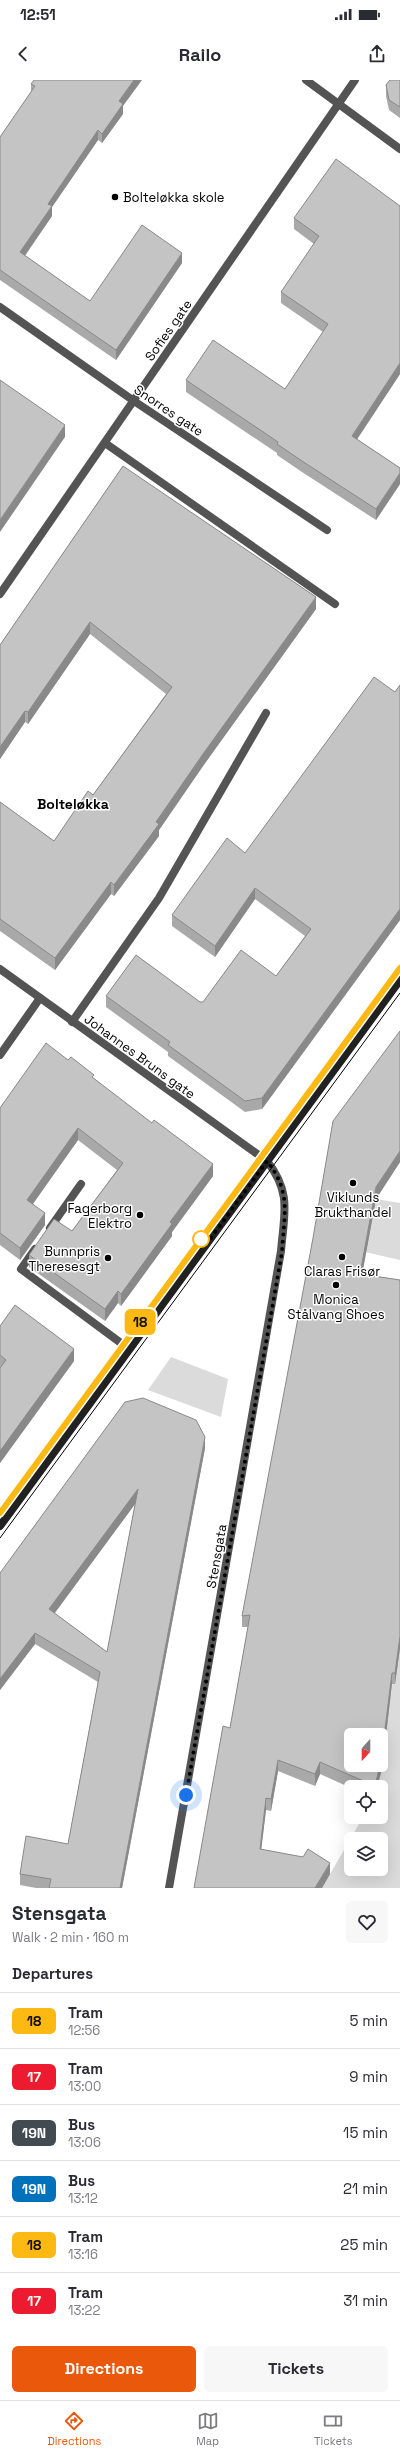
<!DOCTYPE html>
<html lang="en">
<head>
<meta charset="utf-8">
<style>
  body { margin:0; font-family:"Space Grotesk",sans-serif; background:#f7f7f7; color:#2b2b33; height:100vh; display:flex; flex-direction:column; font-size:15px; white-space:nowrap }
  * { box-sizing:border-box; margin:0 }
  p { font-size:13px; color:#7c7c81 }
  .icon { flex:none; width:22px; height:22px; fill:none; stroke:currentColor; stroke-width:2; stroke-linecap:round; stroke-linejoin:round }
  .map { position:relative; height:1808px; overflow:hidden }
  .details { display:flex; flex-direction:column; background:#fff; flex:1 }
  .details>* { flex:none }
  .badge { padding:0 8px; border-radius:6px; font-size:14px; line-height:26px }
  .needle { width:26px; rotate:201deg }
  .controls { position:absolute; left:344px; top:1648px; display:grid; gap:8px }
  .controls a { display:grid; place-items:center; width:44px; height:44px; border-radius:6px; background:#fff; box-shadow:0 4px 16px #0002; font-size:20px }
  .you { position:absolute; width:20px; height:20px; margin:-10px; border:3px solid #fff; border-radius:50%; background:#1a73e8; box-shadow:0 0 0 6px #1a73e833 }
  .map>.badge { position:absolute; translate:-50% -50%; box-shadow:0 0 0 2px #fff }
  h2 { padding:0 12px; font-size:15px; line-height:36px }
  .round { display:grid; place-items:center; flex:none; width:42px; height:42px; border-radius:6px; background:#f7f7f7 }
  .overview { display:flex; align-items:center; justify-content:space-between; height:68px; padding:0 12px }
  h1 { font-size:19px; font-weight:800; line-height:30px }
  .button { display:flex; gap:8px; margin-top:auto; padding:8px 12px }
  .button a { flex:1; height:46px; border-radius:6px; background:#ea580c; color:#fff; font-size:16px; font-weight:800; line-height:46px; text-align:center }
  .button a+a { background:#f7f7f7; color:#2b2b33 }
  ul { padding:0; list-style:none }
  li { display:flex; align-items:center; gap:12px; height:56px; padding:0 12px; border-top:1px solid #e1e1e2 }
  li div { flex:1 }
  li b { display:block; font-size:15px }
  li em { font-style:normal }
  li .badge { min-width:44px; font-weight:700; text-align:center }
  .status { display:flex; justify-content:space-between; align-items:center; height:28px; padding:0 20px; background:#fff; direction:ltr }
  .status svg { height:11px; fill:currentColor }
  header { display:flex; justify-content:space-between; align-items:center; height:52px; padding:0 12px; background:#fff; font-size:18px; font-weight:800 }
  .dock { display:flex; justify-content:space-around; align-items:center; height:56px; border-top:1px solid #e1e1e2; background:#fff; font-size:11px; color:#7c7c81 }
  .dock a { display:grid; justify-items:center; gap:2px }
  .dock .selected { color:#ea580c }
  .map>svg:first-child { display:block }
  .green { fill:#dbdbdb; fill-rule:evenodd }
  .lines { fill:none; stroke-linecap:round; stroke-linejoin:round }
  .service { stroke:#545454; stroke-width:8 }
  .minor { stroke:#545454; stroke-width:8 }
  .secondary { stroke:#212121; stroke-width:8 }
  .tram { stroke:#000; stroke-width:1 }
  .wall { fill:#a9a9a9; fill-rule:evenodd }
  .shaded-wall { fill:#898989 }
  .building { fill:#c4c4c4; stroke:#898989; fill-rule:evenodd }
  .line-casing { stroke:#fff; stroke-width:9 }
  .line { stroke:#fdb913; stroke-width:6 }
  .walk { stroke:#000; stroke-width:4; stroke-dasharray:0 7.2 }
  .poi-dot { fill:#000; stroke:#fff; stroke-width:1.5 }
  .stop-dot { fill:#fff; stroke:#fdb913; stroke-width:2 }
  .labels { text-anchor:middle; stroke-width:3; stroke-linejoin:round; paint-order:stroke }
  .poi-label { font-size:13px; fill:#000; stroke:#fff }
  .street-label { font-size:13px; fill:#000; stroke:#fff }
  .neighbourhood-label { font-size:14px; font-weight:bold; fill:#000; stroke:#fff }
</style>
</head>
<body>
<div class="status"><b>12:51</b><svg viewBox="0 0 49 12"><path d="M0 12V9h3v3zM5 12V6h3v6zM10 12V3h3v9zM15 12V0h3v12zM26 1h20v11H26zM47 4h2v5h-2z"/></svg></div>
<header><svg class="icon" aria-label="back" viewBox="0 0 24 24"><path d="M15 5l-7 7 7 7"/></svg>Railo<svg class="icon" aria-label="share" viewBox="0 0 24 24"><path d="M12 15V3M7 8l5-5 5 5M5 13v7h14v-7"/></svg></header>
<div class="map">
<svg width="400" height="1808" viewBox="0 0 400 1808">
  <rect width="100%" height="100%" fill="#fff"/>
  <!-- green -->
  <g class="green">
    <path d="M376 1119 400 1123V1180L365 1172Z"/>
    <path d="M171 1277 228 1299 221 1337 148 1310Z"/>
    <path d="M400 1550V1808H322L363 1737H381V1707H376L381 1685ZM351 1759H381V1789H351Z"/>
  </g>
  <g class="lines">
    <!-- service -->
    <g class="service">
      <path d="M105 363 335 524"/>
      <path d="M72 942 159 818 266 633"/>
      <path d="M50 1148 81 1104"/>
      <path d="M35 1169 21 1189 129 1269"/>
    </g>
    <!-- minor -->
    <g class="minor">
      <path d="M306 0 400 69"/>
      <path d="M0 227 134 321 327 450"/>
      <path d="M0 514 355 0"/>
      <path d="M0 889 267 1081C292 1113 284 1134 281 1171L169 1808"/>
      <path d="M0 975 40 918"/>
    </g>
    <!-- secondary -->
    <path class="secondary" d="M0 1446 400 900"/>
    <!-- tram -->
    <g class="tram">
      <path d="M0 1433 400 888"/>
      <path d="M0 1458 400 913"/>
    </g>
  </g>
  <!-- wall -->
  <g class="wall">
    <path d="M400 0V38L389 30 386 16V5Z"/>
    <path d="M31 4 123 26V34L102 63 98 60 52 127V136L25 176 90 221 182 183 116 280 0 200V57L31 12Z"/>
    <path d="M400 126V294L357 359 400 388V404L376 440 302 392 277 375V373L186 312V300L285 309 323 252 281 223V212L314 164 294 149V138Z"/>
    <path d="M123 386 316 529 203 686 159 750V756L114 816 111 814 55 890 0 851V722L54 761 93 715 166 614 90 554 28 644 25 642 0 679V565Z"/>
    <path d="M400 605V840L262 1029 245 1032 168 976V972L106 927V916L203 922 276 896 305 856 255 819 215 877 172 846V835L245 773 395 612Z"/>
    <path d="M400 951V1082L376 1119 362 1194 400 1200V1568L395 1604H392L382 1689 377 1707H351V1708L320 1694 315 1706 278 1691 271 1731 266 1730 261 1769 330 1794 322 1808H194L230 1648 248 1547H242V1536Z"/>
    <path d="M68 980 94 999 213 1096 172 1152V1156L121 1226 118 1223 105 1241 29 1187V1175L72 1151 117 1090 78 1060 33 1124 45 1145 20 1180 0 1165V1028Z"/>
    <path d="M0 1246 74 1281 0 1383Z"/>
    <path d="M205 1368 122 1808H36L20 1805V1794L68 1764 98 1602 35 1564 0 1610V1493ZM135 1424 107 1572 54 1533Z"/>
  </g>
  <!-- shaded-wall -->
  <g class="shaded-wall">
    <path d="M134 0H142L123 26V34L102 63V54L119 21Z"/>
    <path d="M98 50V60L52 127V136L20 182V172L48 124Z"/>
    <path d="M182 173V183L116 280V270Z"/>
    <path d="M400 283V294L352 367V356Z"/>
    <path d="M65 345V357L0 452V440Z"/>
    <path d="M400 393V404L376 440V429Z"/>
    <path d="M316 517V529L203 686 159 750V756L114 816V805L156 742 203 674Z"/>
    <path d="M90 542V554L28 644V632Z"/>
    <path d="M25 631V642L0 679V667Z"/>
    <path d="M111 802V814L55 890V878Z"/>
    <path d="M255 808V819L215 877V866Z"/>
    <path d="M400 829V840L262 1029V1018Z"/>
    <path d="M78 1048V1060L27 1132V1120Z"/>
    <path d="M400 1071V1082L376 1119 360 1206V1194L376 1107Z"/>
    <path d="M213 1084V1096L172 1152V1156L121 1226V1214L170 1142Z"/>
    <path d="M45 1133V1145L20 1180V1168Z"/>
    <path d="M118 1211V1223L105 1241V1229Z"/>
    <path d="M74 1269V1281L0 1383V1371Z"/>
    <path d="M205 1357V1368L122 1808H120Z"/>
    <path d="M138 1409V1420L49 1541V1529Z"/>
    <path d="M35 1553V1564L0 1610V1599Z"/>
    <path d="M400 1556V1568L395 1604V1593Z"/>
    <path d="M392 1593V1604L382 1689 377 1707H375L380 1685H381V1680Z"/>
    <path d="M278 1680V1691L271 1731V1719Z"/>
    <path d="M320 1682V1694L315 1706V1694Z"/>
    <path d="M266 1718V1730L260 1780V1769Z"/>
    <path d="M330 1783V1794L322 1808H315Z"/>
  </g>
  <!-- building -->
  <g class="building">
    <path d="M34 0H134L119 21 123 24 102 54 98 50 48 124 52 126 20 172 90 221 142 145 182 173 116 270 0 190V57L35 6 31 4Z"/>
    <path d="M390 0H400V27L389 20 386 5Z"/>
    <path d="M336 79 400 126V283L352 356 400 388V393L376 429 302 381 277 364 278 362 186 300 213 260 285 309 328 244 281 212 319 156 294 138Z"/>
    <path d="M0 300 65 345 0 440Z"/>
    <path d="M123 386 316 517 203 674 156 742 159 744 114 805 111 802 55 878 0 839V722L54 761 88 711 93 715 172 607 90 542 28 632 25 631 0 667V565Z"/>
    <path d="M374 597 395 612 400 605V829L262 1018 245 1021 168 965 170 962 106 916 136 875 200 922H203L241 870 276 896 311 849 255 808 215 866 172 835 227 758 245 773Z"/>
    <path d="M400 951V1071L376 1107 360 1194 400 1200V1556L395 1593H392L381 1680V1655H351V1685H380L375 1706 320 1682 315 1694 278 1680 271 1719 266 1718 260 1769 303 1777 308 1769 330 1783 315 1808H194L223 1646 230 1648 250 1535 242 1536 313 1158 333 1041Z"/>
    <path d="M46 963 68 980 71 977 94 995 92 997 152 1043 154 1040 213 1084 170 1142 172 1144 121 1214 118 1211 105 1229 29 1175 54 1139 72 1151 123 1083 78 1048 27 1120 45 1133 20 1168 0 1153V1028Z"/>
    <path d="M15 1225 74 1269 0 1371V1288L6 1280 0 1275V1246Z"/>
    <path d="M143 1318 196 1340 205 1357 120 1808H49L51 1799 20 1794 26 1756 68 1764 100 1592 35 1553 0 1599V1493L125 1322ZM138 1409 107 1572 49 1529Z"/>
  </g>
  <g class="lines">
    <defs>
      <path id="line" d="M0 1433 400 888"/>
    </defs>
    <!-- line casing -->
    <use href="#line" class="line-casing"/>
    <!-- line -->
    <use href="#line" class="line"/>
    <!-- walk -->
    <path class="walk" d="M186 1715 282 1172C284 1134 292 1113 267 1081L208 1162 201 1159"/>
  </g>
  <!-- markers -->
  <g class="poi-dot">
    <circle cx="115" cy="117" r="4"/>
    <circle cx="353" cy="1103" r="4"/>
    <circle cx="140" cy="1135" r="4"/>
    <circle cx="342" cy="1177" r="4"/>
    <circle cx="108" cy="1178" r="4"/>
    <circle cx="336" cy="1205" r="4"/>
  </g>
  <circle class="stop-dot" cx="201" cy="1159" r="8"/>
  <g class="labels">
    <!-- poi labels -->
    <g class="poi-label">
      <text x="123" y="122" text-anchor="start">Bolteløkka skole</text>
      <text x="353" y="1122">Viklunds<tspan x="353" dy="15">Brukthandel</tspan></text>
      <text x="132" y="1133" text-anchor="end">Fagerborg<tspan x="132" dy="15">Elektro</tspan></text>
      <text x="100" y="1176" text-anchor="end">Bunnpris<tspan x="100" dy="15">Theresesgt</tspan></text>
      <text x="342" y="1196">Claras Frisør</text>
      <text x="336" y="1224">Monica<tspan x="336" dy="15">Stålvang Shoes</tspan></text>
    </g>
    <!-- street labels -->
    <g class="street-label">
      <text transform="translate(168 250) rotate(-55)" y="5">Sofies gate</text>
      <text transform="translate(169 330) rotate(34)" y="5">Snorres gate</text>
      <text transform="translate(140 976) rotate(36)" y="5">Johannes Bruns gate</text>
      <text transform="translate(216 1476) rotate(-80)" y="5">Stensgata</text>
    </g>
    <!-- neighbourhood labels -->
    <g class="neighbourhood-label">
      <text x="73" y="729">Bolteløkka</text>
    </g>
  </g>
</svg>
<div class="controls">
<a><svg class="needle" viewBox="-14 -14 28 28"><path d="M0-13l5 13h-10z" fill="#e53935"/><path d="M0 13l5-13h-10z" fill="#7c7c81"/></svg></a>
<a><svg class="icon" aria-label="locate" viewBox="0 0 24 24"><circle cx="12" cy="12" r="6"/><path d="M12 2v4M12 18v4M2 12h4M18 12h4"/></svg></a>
<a><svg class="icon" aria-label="layers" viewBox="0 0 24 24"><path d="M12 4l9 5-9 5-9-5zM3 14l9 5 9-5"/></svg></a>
</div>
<div class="you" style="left:186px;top:1715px"></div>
<b class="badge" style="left:140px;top:1242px;background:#fdb913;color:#111">18</b>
</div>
<section class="details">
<div class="overview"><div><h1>Stensgata</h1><p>Walk · 2 min · 160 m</p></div><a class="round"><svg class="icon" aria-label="heart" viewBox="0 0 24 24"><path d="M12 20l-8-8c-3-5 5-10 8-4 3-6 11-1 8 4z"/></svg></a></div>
<h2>Departures</h2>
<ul>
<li><span class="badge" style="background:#fdb913;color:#111">18</span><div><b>Tram</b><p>12:56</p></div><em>5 min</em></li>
<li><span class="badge" style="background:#ed1b2f;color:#fff">17</span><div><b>Tram</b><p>13:00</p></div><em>9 min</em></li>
<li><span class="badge" style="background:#424a52;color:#fff">19N</span><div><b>Bus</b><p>13:06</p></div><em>15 min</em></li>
<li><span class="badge" style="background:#0072bc;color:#fff">19N</span><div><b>Bus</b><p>13:12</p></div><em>21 min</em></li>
<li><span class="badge" style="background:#fdb913;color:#111">18</span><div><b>Tram</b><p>13:16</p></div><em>25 min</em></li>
<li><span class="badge" style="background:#ed1b2f;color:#fff">17</span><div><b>Tram</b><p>13:22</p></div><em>31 min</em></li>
</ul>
<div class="button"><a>Directions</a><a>Tickets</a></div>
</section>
<nav class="dock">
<a class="selected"><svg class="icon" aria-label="directions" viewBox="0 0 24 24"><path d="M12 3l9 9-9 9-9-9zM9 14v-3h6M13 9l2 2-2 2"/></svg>Directions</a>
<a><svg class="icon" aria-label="map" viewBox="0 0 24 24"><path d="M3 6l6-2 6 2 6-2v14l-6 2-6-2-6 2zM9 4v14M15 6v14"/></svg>Map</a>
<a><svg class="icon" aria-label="tickets" viewBox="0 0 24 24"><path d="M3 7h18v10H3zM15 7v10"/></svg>Tickets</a>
</nav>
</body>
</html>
